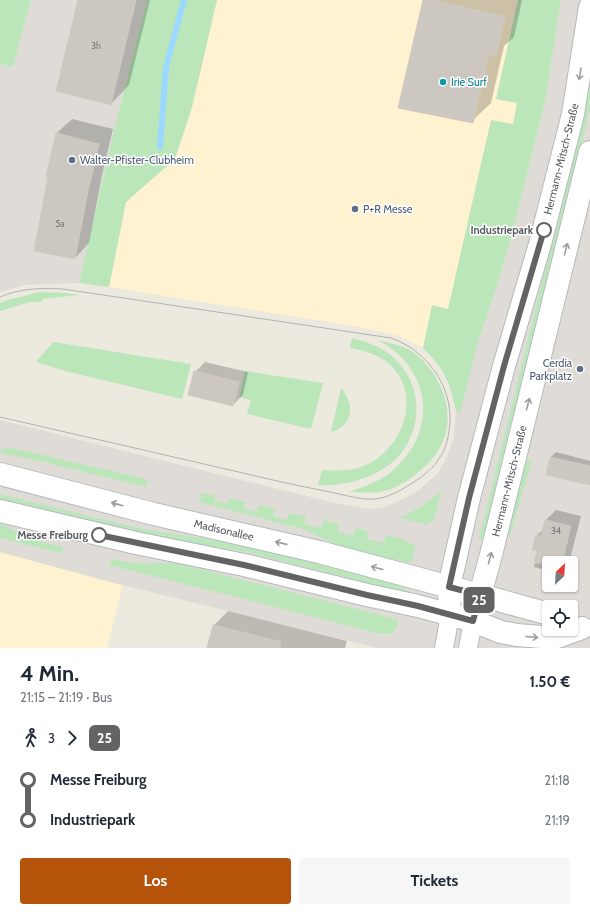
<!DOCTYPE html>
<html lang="de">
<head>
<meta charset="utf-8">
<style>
  body { margin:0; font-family:Cabin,sans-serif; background:#f6f6f7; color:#1f2937; height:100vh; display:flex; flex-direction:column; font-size:15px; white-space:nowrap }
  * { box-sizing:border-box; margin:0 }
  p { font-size:13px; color:#747a83 }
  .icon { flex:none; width:22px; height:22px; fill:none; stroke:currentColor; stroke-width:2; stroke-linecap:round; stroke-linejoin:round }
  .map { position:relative; height:648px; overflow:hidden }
  .details { display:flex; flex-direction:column; background:#fff; flex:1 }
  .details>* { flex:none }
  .badge { padding:0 8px; border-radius:6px; font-size:14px; line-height:26px }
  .needle { width:26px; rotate:25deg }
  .tools { position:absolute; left:542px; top:556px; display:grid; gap:8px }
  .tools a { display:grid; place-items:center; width:36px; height:36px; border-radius:4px; background:#fff; box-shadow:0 1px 3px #0004; font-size:20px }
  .map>.badge { position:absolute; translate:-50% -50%; box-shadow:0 0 0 2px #fff }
  .legs { display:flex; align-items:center; gap:6px; height:44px; padding:0 20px; font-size:13px }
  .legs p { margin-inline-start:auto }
  .overview { display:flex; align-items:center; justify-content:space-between; height:68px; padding:0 20px }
  h1 { font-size:22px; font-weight:700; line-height:30px }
  .cta { display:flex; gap:8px; margin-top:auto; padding:8px 20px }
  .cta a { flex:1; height:46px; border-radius:4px; background:#b45309; color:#fff; font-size:16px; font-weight:700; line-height:46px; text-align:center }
  .cta a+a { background:#f6f6f7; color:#1f2937 }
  ul { padding:0 20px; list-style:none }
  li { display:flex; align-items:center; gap:14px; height:40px; font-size:15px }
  li i { display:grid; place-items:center; width:6px; height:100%; margin:0 5px; background:currentColor }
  li i::after { content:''; width:10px; height:10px; margin:-5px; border:3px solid; border-radius:50%; background:#fff }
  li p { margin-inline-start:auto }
  li:first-child i { background:linear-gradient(#0000 50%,currentColor 0) }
  li:last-child i { background:linear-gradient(currentColor 50%,#0000 0) }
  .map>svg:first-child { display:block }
  .commercial { fill:#fff2d1 }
  .industrial { fill:#dfdcd7; fill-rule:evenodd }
  .green { fill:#bbe6b9 }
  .shadow { fill:#0003 }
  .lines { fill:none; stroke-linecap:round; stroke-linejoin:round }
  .stream { stroke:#9cd8ff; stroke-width:6 }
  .building { fill:#ccc7c0; stroke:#d1cabd }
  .minor-casing { stroke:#b5b8bd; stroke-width:20 }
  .tertiary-casing { stroke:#b5b8bd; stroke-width:24 }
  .secondary-casing { stroke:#b5b9bf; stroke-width:24 }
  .minor { stroke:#fff; stroke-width:18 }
  .tertiary { stroke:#fff; stroke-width:22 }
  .secondary { stroke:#fff; stroke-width:22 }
  .tram { stroke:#b1b2b2; stroke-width:1 }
  .oneway { stroke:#9b9da0 }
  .line-1-casing { stroke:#fff; stroke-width:9 }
  .line-1 { stroke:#646363; stroke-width:6 }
  .culture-dot { fill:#0f9aa8; stroke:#fff; stroke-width:1.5 }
  .service-dot { fill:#5c6f8a; stroke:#fff; stroke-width:1.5 }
  .stop-1-dot { fill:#fff; stroke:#646363; stroke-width:2 }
  .labels { text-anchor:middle; stroke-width:3; stroke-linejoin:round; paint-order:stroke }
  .number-label { font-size:9px; fill:#757779 }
  .culture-label { font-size:11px; fill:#0d838f; stroke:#fff; text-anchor:start }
  .street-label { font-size:11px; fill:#585c61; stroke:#fff }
  .service-label { font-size:11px; fill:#4e5e75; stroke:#fff; text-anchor:start }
  .stop-label { font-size:11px; font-weight:bold; fill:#585c61; stroke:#fff; text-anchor:end }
</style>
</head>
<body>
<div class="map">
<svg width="590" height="648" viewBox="0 0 590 648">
  <rect width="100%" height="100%" fill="#ece9df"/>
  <!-- commercial -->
  <g class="commercial">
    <path d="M217 0H561L478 341 423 348 400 336 354 326 109 287 126 202 175 159 192 107Z"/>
    <path d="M0 552 123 584 107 648H0Z"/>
  </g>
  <!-- industrial -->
  <g class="industrial">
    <path d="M31 0H147L115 126 79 283 24 285 0 292V64L13 67Z"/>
    <path d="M561 0H590V648H378L110 582 0 552V420L331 502 369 509 385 507 414 494 437 474 444 463 453 440 456 410 448 379 440 366 423 348 478 341 498 283 515 223 545 102ZM549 563H571V585H549ZM549 607H571V629H549Z"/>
  </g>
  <!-- green -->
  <g class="green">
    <path d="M0 0H31L13 67 0 64Z"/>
    <path d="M147 0H217L192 107 175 159 126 202 109 287 79 283 115 126Z"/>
    <path d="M518 0H561L545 102 515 223 498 283 478 341 460 413 456 410C450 382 444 368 423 348L432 305 448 309 491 120 513 124 517 103 496 99Z"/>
    <path d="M590 70V107L574 177 485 540 479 539 568 176Z"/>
    <path d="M40 292 68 293 79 295 43 299 42 302H30L0 311V303L8 300Z"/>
    <path d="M352 338C367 342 383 347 395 359 420 383 423 420 405 448 387 475 348 487 318 485L322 470C335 471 349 471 361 467 407 451 427 383 379 357 370 352 360 350 350 348Z"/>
    <path d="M378 340C389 343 400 345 410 350 422 358 432 369 438 382 458 419 446 454 412 477 405 482 397 487 388 490 376 494 361 492 349 492 363 487 378 482 390 473 439 433 433 370 378 340Z"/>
    <path d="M53 342 191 364 182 399 65 371 36 362Z"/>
    <path d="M245 371 323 383 311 429 247 414 251 400 239 397Z"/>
    <path d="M341 388C355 404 354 425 331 432Z"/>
    <path d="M8 447 138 477 148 480 146 487 31 459 0 453 3 449Z"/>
    <path d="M532 460 510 536 506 537 524 463Z"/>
    <path d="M441 491 434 519 427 525 400 518 421 507Z"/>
    <path d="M202 493 215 495 214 501 228 504 229 498 246 502 244 509 257 512 259 505 275 509 273 516 287 520 289 513 306 516 304 524 321 528 324 520 339 524 338 532 353 536 356 528 368 531 367 539 384 543 386 535 402 539 415 545 412 562 395 561 339 546 303 529 199 502Z"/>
    <path d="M0 494 142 529 220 541 247 547 406 586 405 592 246 552 162 539 0 501Z"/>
    <path d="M0 524 38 541 63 547 61 553 0 538Z"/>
    <path d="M111 558C130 565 152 564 172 562L396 619 398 621C395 635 391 635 377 633L109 565Z"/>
  </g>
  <!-- shadow -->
  <g class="shadow">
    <path d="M79 0H150L129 85 111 104Z"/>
    <path d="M424 0H522L514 37 504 46 491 103 472 121Z"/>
    <path d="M72 119 113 129 102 175 89 243 75 258 57 133Z"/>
    <path d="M205 362 248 372 243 395 233 405 195 372Z"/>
    <path d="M556 452 590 461V484L551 457Z"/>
    <path d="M556 510 581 516 569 563H549V571L534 567 538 550 537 535 544 529 546 520Z"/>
    <path d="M228 611 347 641 345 648H208L214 625Z"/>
  </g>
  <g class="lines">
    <!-- stream -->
    <path class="stream" d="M160 147 166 67 184 0"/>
  </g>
  <!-- building -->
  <g class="building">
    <path d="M78 0H136L111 105 56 91Z"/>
    <path d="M423 0H434L505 17 496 56 489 54 473 123 398 108Z"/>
    <path d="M56 133 99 144 88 191 75 259 34 251 48 177 46 176Z"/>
    <path d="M194 371 239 382 233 406 188 395Z"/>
    <path d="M550 457 590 466V485L546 475Z"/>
    <path d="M545 520 571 526 562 563H534L537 551 532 550 536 535 541 536Z"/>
    <path d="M213 625 281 642 280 648H207Z"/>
  </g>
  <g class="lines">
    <defs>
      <g id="minor">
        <path d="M444 648 450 615"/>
        <path d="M468 648 473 621"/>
      </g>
      <g id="tertiary">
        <path d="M480 595 549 614"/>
        <path d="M473 621 501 632 517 635 554 638 582 628"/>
      </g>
      <g id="secondary">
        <path d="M0 474 154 514 319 552 480 595"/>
        <path d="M0 511 136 543 244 565 367 595 418 606 473 621 492 551 590 152"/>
        <path d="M450 615 449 587 469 498 504 366 540 244 573 114 590 7"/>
      </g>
    </defs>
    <!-- minor casing -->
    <use href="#minor" class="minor-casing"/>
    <!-- tertiary casing -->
    <use href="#tertiary" class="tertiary-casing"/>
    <!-- secondary casing -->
    <use href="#secondary" class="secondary-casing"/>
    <!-- minor -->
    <use href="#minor" class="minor"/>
    <!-- tertiary -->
    <use href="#tertiary" class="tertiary"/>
    <!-- secondary -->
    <use href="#secondary" class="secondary"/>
    <!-- tram -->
    <path class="tram" d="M0 297C21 288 41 288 63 289L391 338C429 351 456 391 449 431 448 440 445 450 440 457 434 468 424 475 414 482 403 489 388 498 375 499 362 500 348 496 335 493 310 488 285 483 260 477 174 457 87 437 0 417"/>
  </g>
  <!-- one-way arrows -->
  <defs><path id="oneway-shaft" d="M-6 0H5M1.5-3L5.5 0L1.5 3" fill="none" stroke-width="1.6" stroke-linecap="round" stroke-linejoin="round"/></defs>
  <g class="oneway">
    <use href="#oneway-shaft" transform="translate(580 74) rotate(99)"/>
    <use href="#oneway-shaft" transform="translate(566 249) rotate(-76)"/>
    <use href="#oneway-shaft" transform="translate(528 404) rotate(-76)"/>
    <use href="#oneway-shaft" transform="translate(117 504) rotate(-164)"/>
    <use href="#oneway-shaft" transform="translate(281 543) rotate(-167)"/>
    <use href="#oneway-shaft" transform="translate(490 558) rotate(-75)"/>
    <use href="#oneway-shaft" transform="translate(377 568) rotate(-165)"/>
    <use href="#oneway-shaft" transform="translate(532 637) rotate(5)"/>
  </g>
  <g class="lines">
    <defs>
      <path id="line-1" d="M99 535 244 565 367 595 418 606 473 621 480 595 449 587 469 498 504 366 544 230"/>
    </defs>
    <!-- line-1 casing -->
    <use href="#line-1" class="line-1-casing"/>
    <!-- line-1 -->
    <use href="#line-1" class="line-1"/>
  </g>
  <!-- markers -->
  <circle class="culture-dot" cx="443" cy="82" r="4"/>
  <g class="service-dot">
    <circle cx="72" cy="160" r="4"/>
    <circle cx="355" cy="209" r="4"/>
    <circle cx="580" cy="369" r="4"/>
  </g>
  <g class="stop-1-dot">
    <circle cx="544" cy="230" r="7"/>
    <circle cx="99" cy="535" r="7"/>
  </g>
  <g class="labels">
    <!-- number labels -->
    <g class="number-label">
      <text x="96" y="49">3h</text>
      <text x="60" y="227">5a</text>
      <text x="556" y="534">34</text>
    </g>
    <!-- culture labels -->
    <g class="culture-label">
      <text x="451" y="86">Irie Surf</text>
    </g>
    <!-- street labels -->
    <g class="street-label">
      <text transform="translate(561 159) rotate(-76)" y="4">Hermann-Mitsch-Straße</text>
      <text transform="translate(509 481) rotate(-76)" y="4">Hermann-Mitsch-Straße</text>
      <text transform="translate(224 530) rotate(13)" y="4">Madisonallee</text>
    </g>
    <!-- service labels -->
    <g class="service-label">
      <text x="80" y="164">Walter-Pfister-Clubheim</text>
      <text x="363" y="213">P+R Messe</text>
      <text x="572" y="367" text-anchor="end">Cerdia<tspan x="572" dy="13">Parkplatz</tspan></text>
    </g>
    <!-- stop labels -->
    <g class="stop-label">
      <text x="533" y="234">Industriepark</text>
      <text x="88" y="539">Messe Freiburg</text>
    </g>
  </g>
</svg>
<div class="tools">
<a><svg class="needle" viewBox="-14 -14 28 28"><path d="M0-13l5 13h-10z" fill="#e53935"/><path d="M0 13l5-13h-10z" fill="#747a83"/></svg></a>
<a><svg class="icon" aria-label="locate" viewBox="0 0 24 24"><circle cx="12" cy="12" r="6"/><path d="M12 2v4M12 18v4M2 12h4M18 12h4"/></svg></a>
</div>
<b class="badge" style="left:479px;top:600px;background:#646363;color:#fff">25</b>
</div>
<section class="details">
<div class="overview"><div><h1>4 Min.</h1><p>21:15 – 21:19 · Bus</p></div><b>1.50 €</b></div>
<div class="legs"><svg class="icon" aria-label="walk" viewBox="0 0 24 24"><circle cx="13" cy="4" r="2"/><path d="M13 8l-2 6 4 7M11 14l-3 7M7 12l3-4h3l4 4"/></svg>3<svg class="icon" aria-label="forward" viewBox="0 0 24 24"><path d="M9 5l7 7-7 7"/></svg><b class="badge" style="background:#646363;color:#fff">25</b></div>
<ul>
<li><i style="color:#646363"></i><b>Messe Freiburg</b><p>21:18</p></li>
<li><i style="color:#646363"></i><b>Industriepark</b><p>21:19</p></li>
</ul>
<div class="cta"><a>Los</a><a>Tickets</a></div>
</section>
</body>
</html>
